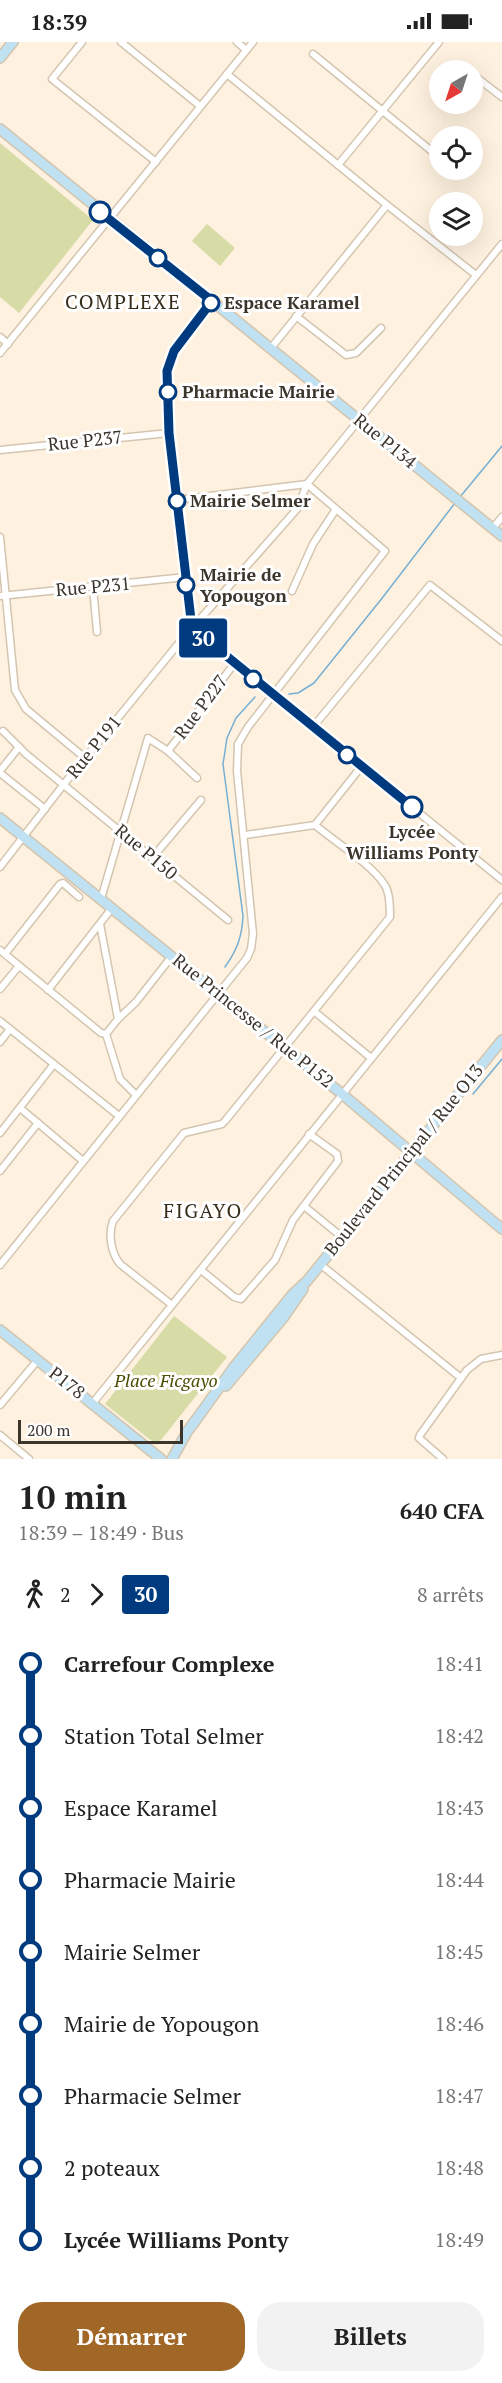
<!DOCTYPE html>
<html lang="fr">
<head>
<meta charset="utf-8">
<style>
  body { margin:0; font-family:"PT Serif",serif; background:#f2f2f2; color:#222; height:100vh; display:flex; flex-direction:column; font-size:22px; white-space:nowrap }
  * { box-sizing:border-box; margin:0 }
  p { font-size:20px; color:#767676 }
  .icon { flex:none; width:33px; height:33px; fill:none; stroke:currentColor; stroke-width:2; stroke-linecap:round; stroke-linejoin:round }
  .map { position:relative; height:1417px; overflow:hidden }
  .sheet { display:flex; flex-direction:column; background:#fff; flex:1 }
  .sheet>* { flex:none }
  .badge { padding:0 12px; border-radius:4px; font-size:21px; line-height:39px }
  .needle { width:39px; rotate:219deg }
  .fabs { position:absolute; left:429px; top:18px; display:grid; gap:12px }
  .fabs a { display:grid; place-items:center; width:54px; height:54px; border-radius:50%; background:#fff; box-shadow:0 6px 24px #0002; font-size:30px }
  .scale { position:absolute; left:18px; bottom:15px; width:165px; box-sizing:border-box; padding-left:6px; border:3px solid #3b352c; border-top:0; font-size:16px; line-height:21px; white-space:nowrap; color:#3b352c; -webkit-text-stroke:4px #fff; paint-order:stroke }
  .map>.badge { position:absolute; translate:-50% -50%; box-shadow:0 0 0 3px #fff }
  .legs { display:flex; align-items:center; gap:9px; height:66px; padding:0 18px; font-size:20px }
  .legs p { margin-inline-start:auto }
  .head { display:flex; align-items:center; justify-content:space-between; height:102px; padding:0 18px }
  h1 { font-size:33px; font-weight:800; line-height:45px }
  .cta { display:flex; gap:12px; margin-top:auto; padding:12px 18px }
  .cta a { flex:1; height:69px; border-radius:24px; background:#a16726; color:#fff; font-size:24px; font-weight:800; line-height:69px; text-align:center }
  .cta a+a { background:#f2f2f2; color:#222 }
  ul { padding:0 18px; list-style:none }
  li { display:flex; align-items:center; gap:21px; height:72px; font-size:22px }
  li i { display:grid; place-items:center; width:9px; height:100%; margin:0 8px; background:currentColor }
  li i::after { content:''; width:15px; height:15px; margin:-8px; border:4px solid; border-radius:50%; background:#fff }
  li p { margin-inline-start:auto }
  li:first-child i { background:linear-gradient(#0000 50%,currentColor 0) }
  li:last-child i { background:linear-gradient(currentColor 50%,#0000 0) }
  .status { display:flex; justify-content:space-between; align-items:center; height:42px; padding:0 30px; background:#fff; direction:ltr }
  .status svg { height:16px; fill:currentColor }
  .map>svg:first-child { display:block }
  .green { fill:#d7dba5 }
  .lines { fill:none; stroke-linecap:round; stroke-linejoin:round }
  .stream { stroke:#76afd4; stroke-width:1.5 }
  .street-casing { stroke:#d4c5af; stroke-width:9 }
  .secondary-casing { stroke:#d4c5af; stroke-width:12 }
  .street { stroke:#fff; stroke-width:6 }
  .secondary { stroke:#bfe1f2; stroke-width:9 }
  .line-1-casing { stroke:#fff; stroke-width:14 }
  .line-1 { stroke:#003b80; stroke-width:9 }
  .stop-1-dot { fill:#fff; stroke:#003b80; stroke-width:3 }
  .labels { text-anchor:middle; stroke-width:6; stroke-linejoin:round; paint-order:stroke }
  .stop-label { font-size:18px; font-weight:bold; fill:#3b352c; stroke:#fff; text-anchor:start }
  .street-label { font-size:18px; fill:#3b352c; stroke:#fff }
  .park-label { font-size:18px; font-style:italic; fill:#4c4d02; stroke:#fff }
  .neighbourhood-label { font-size:20px; letter-spacing:1.5px; fill:#382c1a; stroke:#fff }
</style>
</head>
<body>
<div class="status"><b>18:39</b><svg viewBox="0 0 49 12"><path d="M0 12V9h3v3zM5 12V6h3v6zM10 12V3h3v9zM15 12V0h3v12zM26 1h20v11H26zM47 4h2v5h-2z"/></svg></div>
<div class="map">
<svg width="502" height="1417" viewBox="0 0 502 1417">
  <rect width="100%" height="100%" fill="#fef1df"/>
  <!-- green -->
  <g class="green">
    <path d="M0 101 93 178 19 271 0 255Z"/>
    <path d="M207 182 235 206 220 224 192 199Z"/>
    <path d="M174 1274 227 1315 157 1403 105 1362Z"/>
  </g>
  <g class="lines">
    <!-- stream -->
    <g class="stream">
      <path d="M460 455 502 404"/>
      <path d="M289 652 298 651 314 641 383 555 455 461"/>
      <path d="M225 925C237 908 242 895 243 874L223 722 227 696 236 676 255 655"/>
      <path d="M473 1052 502 1017"/>
    </g>
    <defs>
      <g id="street">
        <path d="M82 0 52 37 156 120"/>
        <path d="M121 0 200 64"/>
        <path d="M237 0 246 8"/>
        <path d="M313 12 440 116"/>
        <path d="M227 32 387 163 476 233"/>
        <path d="M476 35 502 55"/>
        <path d="M338 123 439 0"/>
        <path d="M212 259 174 309 167 329 169 391 187 557 192 587 502 838"/>
        <path d="M296 274 346 313 356 311 381 286"/>
        <path d="M0 295 8 302"/>
        <path d="M271 306 387 163"/>
        <path d="M0 311 253 0"/>
        <path d="M0 408 169 391"/>
        <path d="M493 486 502 475"/>
        <path d="M0 495 15 648 26 667 85 716"/>
        <path d="M93 545 97 590"/>
        <path d="M292 549 313 502 336 467"/>
        <path d="M0 554 186 535"/>
        <path d="M313 685 430 543 502 599"/>
        <path d="M3 689 26 712 228 878"/>
        <path d="M168 709 234 622"/>
        <path d="M0 729 19 705"/>
        <path d="M0 731 45 767"/>
        <path d="M315 783 361 725"/>
        <path d="M152 816 201 758"/>
        <path d="M0 825 64 742 179 601 297 467 307 442 502 202"/>
        <path d="M101 857 148 696 168 709 197 736"/>
        <path d="M100 882 118 977"/>
        <path d="M0 908 101 991 106 992 120 1037 136 1053"/>
        <path d="M5 912 60 842 63 841 79 855"/>
        <path d="M0 947 19 924"/>
        <path d="M48 948 112 866"/>
        <path d="M315 970 371 1016"/>
        <path d="M0 979 119 1074"/>
        <path d="M106 992 118 977 136 960 172 914"/>
        <path d="M0 1000 10 987"/>
        <path d="M20 1066 83 1119"/>
        <path d="M0 1091 54 1022"/>
        <path d="M0 1129 38 1081"/>
        <path d="M304 1164 342 1195"/>
        <path d="M320 1222 461 1336"/>
        <path d="M0 1223 247 916 251 907 253 892 237 729 238 702 248 685 385 509 307 442 177 458"/>
        <path d="M201 1228 234 1255 241 1257 275 1218 293 1178 338 1119 337 1112 309 1092"/>
        <path d="M172 1263 120 1222C111 1211 108 1192 113 1179L184 1091 222 1082 225 1079 390 875C390 865 390 850 384 842 371 822 334 799 315 783L245 793"/>
        <path d="M92 1362 502 855"/>
        <path d="M0 1363 37 1319"/>
        <path d="M0 1393 29 1417"/>
        <path d="M443 1417 419 1396 420 1393 467 1328 481 1317 502 1313"/>
      </g>
      <g id="secondary">
        <path d="M0 16 13 0"/>
        <path d="M0 87 502 494"/>
        <path d="M0 776 342 1052 502 1187"/>
        <path d="M0 1288 161 1417"/>
        <path d="M226 1344 283 1276 303 1247"/>
        <path d="M193 1382 234 1325 292 1253 307 1239 502 998"/>
        <path d="M172 1417 187 1390 195 1379"/>
      </g>
    </defs>
    <!-- street casing -->
    <use href="#street" class="street-casing"/>
    <!-- secondary casing -->
    <use href="#secondary" class="secondary-casing"/>
    <!-- street -->
    <use href="#street" class="street"/>
    <!-- secondary -->
    <use href="#secondary" class="secondary"/>
  </g>
  <g class="lines">
    <defs>
      <path id="line-1" d="M100 170 212 259 174 309 167 329 169 391 192 586 412 765"/>
    </defs>
    <!-- line-1 casing -->
    <use href="#line-1" class="line-1-casing"/>
    <!-- line-1 -->
    <use href="#line-1" class="line-1"/>
  </g>
  <!-- markers -->
  <g class="stop-1-dot">
    <circle cx="100" cy="170" r="10"/>
    <circle cx="158" cy="216" r="8"/>
    <circle cx="211" cy="261" r="8"/>
    <circle cx="168" cy="350" r="8"/>
    <circle cx="177" cy="459" r="8"/>
    <circle cx="186" cy="543" r="8"/>
    <circle cx="253" cy="637" r="8"/>
    <circle cx="347" cy="713" r="8"/>
    <circle cx="412" cy="765" r="10"/>
  </g>
  <g class="labels">
    <!-- stop labels -->
    <g class="stop-label">
      <text x="224" y="267">Espace Karamel</text>
      <text x="182" y="356">Pharmacie Mairie</text>
      <text x="190" y="465">Mairie Selmer</text>
      <text x="200" y="539">Mairie de<tspan x="200" dy="21">Yopougon</tspan></text>
      <text x="412" y="796" text-anchor="middle">Lycée<tspan x="412" dy="21">Williams Ponty</tspan></text>
    </g>
    <!-- street labels -->
    <g class="street-label">
      <text transform="translate(85 399) rotate(-6)" y="6">Rue P237</text>
      <text transform="translate(385 399) rotate(39)" y="6">Rue P134</text>
      <text transform="translate(93 545) rotate(-5)" y="6">Rue P231</text>
      <text transform="translate(201 665) rotate(-53)" y="6">Rue P227</text>
      <text transform="translate(94 705) rotate(-51)" y="6">Rue P191</text>
      <text transform="translate(146 810) rotate(40)" y="6">Rue P150</text>
      <text transform="translate(253 979) rotate(39)" y="6">Rue Princesse / Rue P152</text>
      <text transform="translate(404 1118) rotate(-51)" y="6">Boulevard Principal / Rue O13</text>
      <text transform="translate(67 1341) rotate(38)" y="6">P178</text>
    </g>
    <!-- park labels -->
    <g class="park-label">
      <text x="166" y="1345">Place Ficgayo</text>
    </g>
    <!-- neighbourhood labels -->
    <g class="neighbourhood-label">
      <text x="123" y="267">COMPLEXE</text>
      <text x="203" y="1176">FIGAYO</text>
    </g>
  </g>
</svg>
<div class="fabs">
<a><svg class="needle" viewBox="-14 -14 28 28"><path d="M0-13l5 13h-10z" fill="#e53935"/><path d="M0 13l5-13h-10z" fill="#767676"/></svg></a>
<a><svg class="icon" aria-label="locate" viewBox="0 0 24 24"><circle cx="12" cy="12" r="6"/><path d="M12 2v4M12 18v4M2 12h4M18 12h4"/></svg></a>
<a><svg class="icon" aria-label="layers" viewBox="0 0 24 24"><path d="M12 4l9 5-9 5-9-5zM3 14l9 5 9-5"/></svg></a>
</div>
<div class="scale">200 m</div>
<b class="badge" style="left:203px;top:596px;background:#003b80;color:#fff">30</b>
</div>
<section class="sheet">
<div class="head"><div><h1>10 min</h1><p>18:39 – 18:49 · Bus</p></div><b>640 CFA</b></div>
<div class="legs"><svg class="icon" aria-label="walk" viewBox="0 0 24 24"><circle cx="13" cy="4" r="2"/><path d="M13 8l-2 6 4 7M11 14l-3 7M7 12l3-4h3l4 4"/></svg>2<svg class="icon" aria-label="forward" viewBox="0 0 24 24"><path d="M9 5l7 7-7 7"/></svg><b class="badge" style="background:#003b80;color:#fff">30</b><p>8 arrêts</p></div>
<ul>
<li><i style="color:#003b80"></i><b>Carrefour Complexe</b><p>18:41</p></li>
<li><i style="color:#003b80"></i><span>Station Total Selmer</span><p>18:42</p></li>
<li><i style="color:#003b80"></i><span>Espace Karamel</span><p>18:43</p></li>
<li><i style="color:#003b80"></i><span>Pharmacie Mairie</span><p>18:44</p></li>
<li><i style="color:#003b80"></i><span>Mairie Selmer</span><p>18:45</p></li>
<li><i style="color:#003b80"></i><span>Mairie de Yopougon</span><p>18:46</p></li>
<li><i style="color:#003b80"></i><span>Pharmacie Selmer</span><p>18:47</p></li>
<li><i style="color:#003b80"></i><span>2 poteaux</span><p>18:48</p></li>
<li><i style="color:#003b80"></i><b>Lycée Williams Ponty</b><p>18:49</p></li>
</ul>
<div class="cta"><a>Démarrer</a><a>Billets</a></div>
</section>
</body>
</html>
